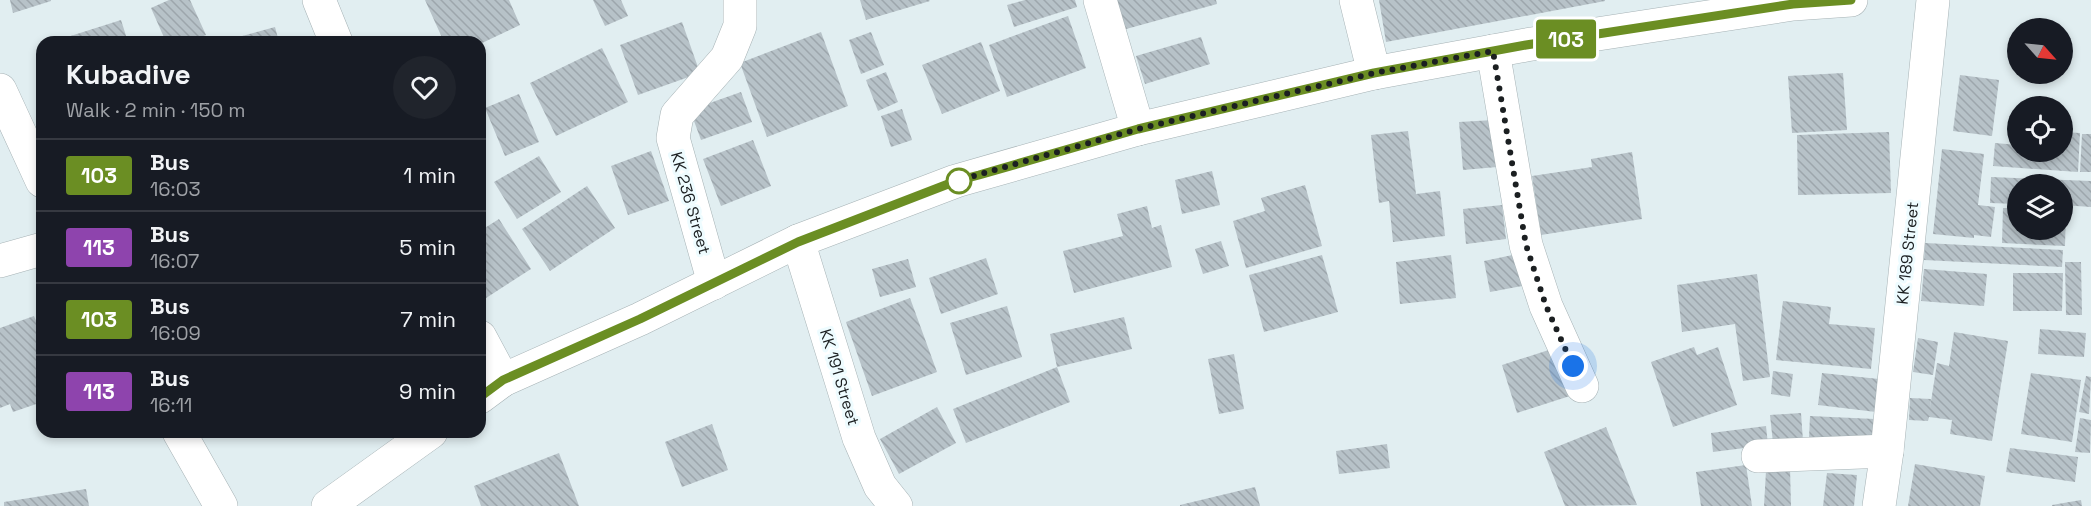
<!DOCTYPE html>
<html lang="en">
<head>
<meta charset="utf-8">
<style>
  body { margin:0; font-family:"Space Grotesk",sans-serif; background:#20242c; color:#f1f3f6; height:100vh; display:flex; flex-direction:column; font-size:22px; white-space:nowrap }
  * { box-sizing:border-box; margin:0 }
  p { font-size:20px; color:#9ea1a6 }
  .icon { flex:none; width:33px; height:33px; fill:none; stroke:currentColor; stroke-width:2; stroke-linecap:round; stroke-linejoin:round }
  .map { position:relative; flex:1; overflow:hidden }
  .drawer { position:absolute; left:36px; top:36px; width:450px; height:402px; display:flex; flex-direction:column; background:#171b24; border-radius:18px; box-shadow:0 3px 9px #0003 }
  .drawer>* { flex:none }
  .badge { padding:0 12px; border-radius:4px; font-size:21px; line-height:39px }
  .needle { width:39px; rotate:117deg }
  .fabs { position:absolute; left:2007px; top:18px; display:grid; gap:12px }
  .fabs a { display:grid; place-items:center; width:66px; height:66px; border-radius:50%; background:#171b24; box-shadow:0 3px 9px #0003; font-size:30px }
  .you { position:absolute; width:30px; height:30px; margin:-15px; border:4px solid #fff; border-radius:50%; background:#1a73e8; box-shadow:0 0 0 9px #1a73e833 }
  .map>.badge { position:absolute; translate:-50% -50%; box-shadow:0 0 0 3px #fff }
  .round { display:grid; place-items:center; flex:none; width:63px; height:63px; border-radius:32px; background:#20242c }
  .headline { display:flex; align-items:center; justify-content:space-between; height:102px; padding:0 30px }
  h1 { font-size:28px; font-weight:700; line-height:45px }
  ul { padding:0; list-style:none }
  li { display:flex; align-items:center; gap:18px; height:72px; padding:0 30px; border-top:2px solid #363941 }
  li div { flex:1 }
  li b { display:block; font-size:22px }
  li em { font-style:normal }
  li .badge { min-width:66px; font-weight:700; text-align:center }
  .map>svg:first-child { display:block }
  .building { fill:url(#building-back-hatch) }
  .lines { fill:none; stroke-linecap:round; stroke-linejoin:round }
  .street-casing { stroke:#a6b2b5; stroke-width:34 }
  .secondary-casing { stroke:#a6b2b5; stroke-width:34 }
  .street { stroke:#fff; stroke-width:33 }
  .secondary { stroke:#fff; stroke-width:33 }
  .line-casing { stroke:#fff; stroke-width:14 }
  .line { stroke:#6b8e23; stroke-width:9 }
  .walk { stroke:#1b1f21; stroke-width:6; stroke-dasharray:0 10.8 }
  .stop-dot { fill:#fff; stroke:#6b8e23; stroke-width:3 }
  .labels { text-anchor:middle; stroke-width:6; stroke-linejoin:round; paint-order:stroke }
  .street-label { font-size:16px; fill:#1b1f21; stroke:#eefcff }
</style>
</head>
<body>
<div class="map">
<svg width="2091" height="506" viewBox="0 0 2091 506">
  <defs>
    <pattern id="building-back-hatch" width="6" height="6" patternUnits="userSpaceOnUse" patternTransform="scale(1.5)"><rect width="6" height="6" fill="#b7c2c8"/><path d="M-1 5l2 2M0 0l6 6M5-1l2 2" fill="none" stroke="#9da6ac"/></pattern>
  </defs>
  <rect width="100%" height="100%" fill="#e1eef1"/>
  <!-- building -->
  <g class="building">
    <path d="M10 0H51V1L13 13Z"/>
    <path d="M169 0H190L206 35 190 42H166L151 8Z"/>
    <path d="M425 0H509L520 25 480 44V42H444Z"/>
    <path d="M593 0H621L628 16 605 26Z"/>
    <path d="M860 0H929L930 1 866 20Z"/>
    <path d="M1025 0H1075L1077 7 1014 27 1007 5Z"/>
    <path d="M1110 0H1216L1217 4 1119 31Z"/>
    <path d="M1379 0H1605V1L1386 42Z"/>
    <path d="M1068 16 1086 68 1007 97 989 45Z"/>
    <path d="M121 20 128 42H59L58 40Z"/>
    <path d="M682 22 700 73 638 95 620 45Z"/>
    <path d="M275 27 279 42H224V41Z"/>
    <path d="M821 32 848 106 767 137 740 63Z"/>
    <path d="M871 32 884 65 861 74 849 40Z"/>
    <path d="M1201 37 1210 64 1145 84 1136 56Z"/>
    <path d="M981 42 1000 91 942 114 922 65Z"/>
    <path d="M602 48 628 102 556 136 530 83Z"/>
    <path d="M886 72 898 102 878 111 866 80Z"/>
    <path d="M1843 73 1847 130 1792 133 1788 76Z"/>
    <path d="M1960 75 1999 80 1992 136 1953 131Z"/>
    <path d="M741 92 752 122 701 140 690 110Z"/>
    <path d="M519 94 539 142 505 156 485 108Z"/>
    <path d="M902 109 912 140 891 147 881 116Z"/>
    <path d="M1494 120 1497 167 1463 170 1459 122Z"/>
    <path d="M1408 131 1416 194 1440 191 1445 236 1393 242 1389 201 1379 203 1371 135Z"/>
    <path d="M1889 132 1891 193 1798 195 1797 135Z"/>
    <path d="M2062 132 2080 133 2078 172 1993 166 1995 143 2018 145V152H2062Z"/>
    <path d="M2082 134H2091V172H2080Z"/>
    <path d="M753 140 771 186 721 206 703 159Z"/>
    <path d="M1942 149 1984 154 1978 205 1995 207 1991 237 1974 235V238L1933 234Z"/>
    <path d="M651 151 669 201 628 215 611 166Z"/>
    <path d="M1632 152 1642 219 1541 235 1532 176 1592 167 1591 159Z"/>
    <path d="M539 156 561 192 517 219 494 182Z"/>
    <path d="M1212 171 1220 205 1182 214 1175 180Z"/>
    <path d="M1991 177 2091 181V207L2062 205V184H2018V204L1990 203Z"/>
    <path d="M1305 185 1322 246 1246 268 1233 221 1265 211 1261 198Z"/>
    <path d="M587 186 615 228 550 271 522 229Z"/>
    <path d="M1502 205 1506 239 1466 244 1463 209Z"/>
    <path d="M1147 206 1152 228 1161 225 1172 267 1074 293 1063 251 1123 236 1117 214Z"/>
    <path d="M2003 208H2018V230H2062V210H2066L2065 246 2002 243Z"/>
    <path d="M499 219 531 269 483 300 480 296V231Z"/>
    <path d="M1221 241 1229 266 1203 274 1195 249Z"/>
    <path d="M1925 243 2063 250 2062 267 1924 260Z"/>
    <path d="M1522 253 1528 285 1490 292 1484 261Z"/>
    <path d="M1322 255 1338 312 1264 332 1249 275Z"/>
    <path d="M1451 255 1456 298 1400 304 1396 262Z"/>
    <path d="M986 258 998 294 941 314 929 278Z"/>
    <path d="M908 259 916 287 880 297 872 269Z"/>
    <path d="M2065 262H2081L2082 315H2066Z"/>
    <path d="M1924 269 1987 274 1984 306 1921 301Z"/>
    <path d="M2013 273H2063L2062 311H2013Z"/>
    <path d="M1757 274 1770 377 1743 381 1735 324 1682 332 1677 285Z"/>
    <path d="M910 298 937 372 872 396 846 322Z"/>
    <path d="M1783 301 1831 307 1829 324 1875 328 1871 369 1776 360Z"/>
    <path d="M1007 306 1022 357 966 375 950 323Z"/>
    <path d="M34 316 37 323 42 322V402L13 412 10 404 0 408V328Z"/>
    <path d="M1124 317 1132 349 1057 367 1050 334Z"/>
    <path d="M2040 329 2086 333 2084 357 2038 354Z"/>
    <path d="M1954 332 2008 341 1992 441 1950 434 1952 420 1929 417 1928 421 1909 420 1910 398 1931 399 1930 408 1937 363 1949 366Z"/>
    <path d="M1918 338 1938 342 1933 375 1913 372Z"/>
    <path d="M1558 347 1573 395 1517 413 1502 365Z"/>
    <path d="M1694 347 1697 355 1718 347 1737 405 1673 427 1651 362Z"/>
    <path d="M1234 354 1244 409 1219 414 1208 359Z"/>
    <path d="M1057 367 1070 402 966 443 953 409Z"/>
    <path d="M1773 371 1793 374 1790 397 1771 394Z"/>
    <path d="M1822 373 1879 379 1876 412 1818 405Z"/>
    <path d="M2031 373 2081 380 2072 442 2021 434Z"/>
    <path d="M2086 376 2091 377 2089 414 2079 412Z"/>
    <path d="M937 407 956 443 899 474 880 439Z"/>
    <path d="M1801 413 1803 441 1773 443 1770 415Z"/>
    <path d="M1810 416 1875 419 1874 441 1809 438Z"/>
    <path d="M2080 418 2091 420 2090 453 2075 452Z"/>
    <path d="M712 424 728 470 682 487 665 442Z"/>
    <path d="M1766 426 1768 445 1713 452 1711 433Z"/>
    <path d="M1606 427 1637 505 1565 506 1544 452Z"/>
    <path d="M1387 444 1390 468 1339 474 1336 451Z"/>
    <path d="M2010 448 2078 457 2075 482 2006 472Z"/>
    <path d="M559 453 579 506H481L474 486Z"/>
    <path d="M1915 464 1985 476 1980 506H1908Z"/>
    <path d="M1746 465 1752 506H1701L1696 472Z"/>
    <path d="M1790 468 1791 506H1764L1766 471Z"/>
    <path d="M1827 473 1857 475 1854 506H1823Z"/>
    <path d="M1255 487 1260 506H1180V505Z"/>
    <path d="M86 489 89 506H4V502Z"/>
    <path d="M2081 500 2082 506H2052V505Z"/>
  </g>
  <g class="lines">
    <defs>
      <g id="street">
        <path d="M319 0 336 42"/>
        <path d="M1100 0 1138 129"/>
        <path d="M1356 0 1374 73"/>
        <path d="M1493 51 1526 245 1546 306 1582 386"/>
        <path d="M798 241 859 438 880 486 896 506"/>
        <path d="M0 261 42 249"/>
        <path d="M714 283 673 138 677 115 727 58 740 26V0"/>
        <path d="M480 337 503 380"/>
        <path d="M1758 456 1887 451"/>
        <path d="M1879 506 1887 451 1933 0"/>
      </g>
      <g id="secondary">
        <path d="M0 90 42 181"/>
        <path d="M480 397 503 380 640 319 798 241 956 181 1138 129 1374 73 1526 45 1793 4 1851 0"/>
        <path d="M179 432 221 506"/>
        <path d="M328 506 431 432"/>
      </g>
    </defs>
    <!-- street casing -->
    <use href="#street" class="street-casing"/>
    <!-- secondary casing -->
    <use href="#secondary" class="secondary-casing"/>
    <!-- street -->
    <use href="#street" class="street"/>
    <!-- secondary -->
    <use href="#secondary" class="secondary"/>
  </g>
  <g class="lines">
    <defs>
      <path id="line" d="M480 397 503 380 640 319 798 242 956 181 979 175 1138 129 1374 73 1526 45 1793 4 1851 0"/>
    </defs>
    <!-- line casing -->
    <use href="#line" class="line-casing"/>
    <!-- line -->
    <use href="#line" class="line"/>
    <!-- walk -->
    <path class="walk" d="M959 181H956L1138 129 1374 73 1493 51 1526 245 1546 306 1573 366"/>
  </g>
  <!-- markers -->
  <circle class="stop-dot" cx="959" cy="181" r="12"/>
  <g class="labels">
    <!-- street labels -->
    <g class="street-label">
      <text transform="translate(691 203) rotate(74)" y="6">KK 236 Street</text>
      <text transform="translate(1907 253) rotate(-84)" y="6">KK 189 Street</text>
      <text transform="translate(840 377) rotate(73)" y="6">KK 191 Street</text>
    </g>
  </g>
</svg>
<div class="fabs">
<a><svg class="needle" viewBox="-14 -14 28 28"><path d="M0-13l5 13h-10z" fill="#e53935"/><path d="M0 13l5-13h-10z" fill="#9ea1a6"/></svg></a>
<a><svg class="icon" aria-label="locate" viewBox="0 0 24 24"><circle cx="12" cy="12" r="6"/><path d="M12 2v4M12 18v4M2 12h4M18 12h4"/></svg></a>
<a><svg class="icon" aria-label="layers" viewBox="0 0 24 24"><path d="M12 4l9 5-9 5-9-5zM3 14l9 5 9-5"/></svg></a>
</div>
<div class="you" style="left:1573px;top:366px"></div>
<b class="badge" style="left:1566px;top:39px;background:#6b8e23;color:#fff">103</b>
<section class="drawer">
<div class="headline"><div><h1>Kubadive</h1><p>Walk · 2 min · 150 m</p></div><a class="round"><svg class="icon" aria-label="heart" viewBox="0 0 24 24"><path d="M12 20l-8-8c-3-5 5-10 8-4 3-6 11-1 8 4z"/></svg></a></div>
<ul>
<li><span class="badge" style="background:#6b8e23;color:#fff">103</span><div><b>Bus</b><p>16:03</p></div><em>1 min</em></li>
<li><span class="badge" style="background:#8e44ad;color:#fff">113</span><div><b>Bus</b><p>16:07</p></div><em>5 min</em></li>
<li><span class="badge" style="background:#6b8e23;color:#fff">103</span><div><b>Bus</b><p>16:09</p></div><em>7 min</em></li>
<li><span class="badge" style="background:#8e44ad;color:#fff">113</span><div><b>Bus</b><p>16:11</p></div><em>9 min</em></li>
</ul>
</section>
</div>
</body>
</html>
